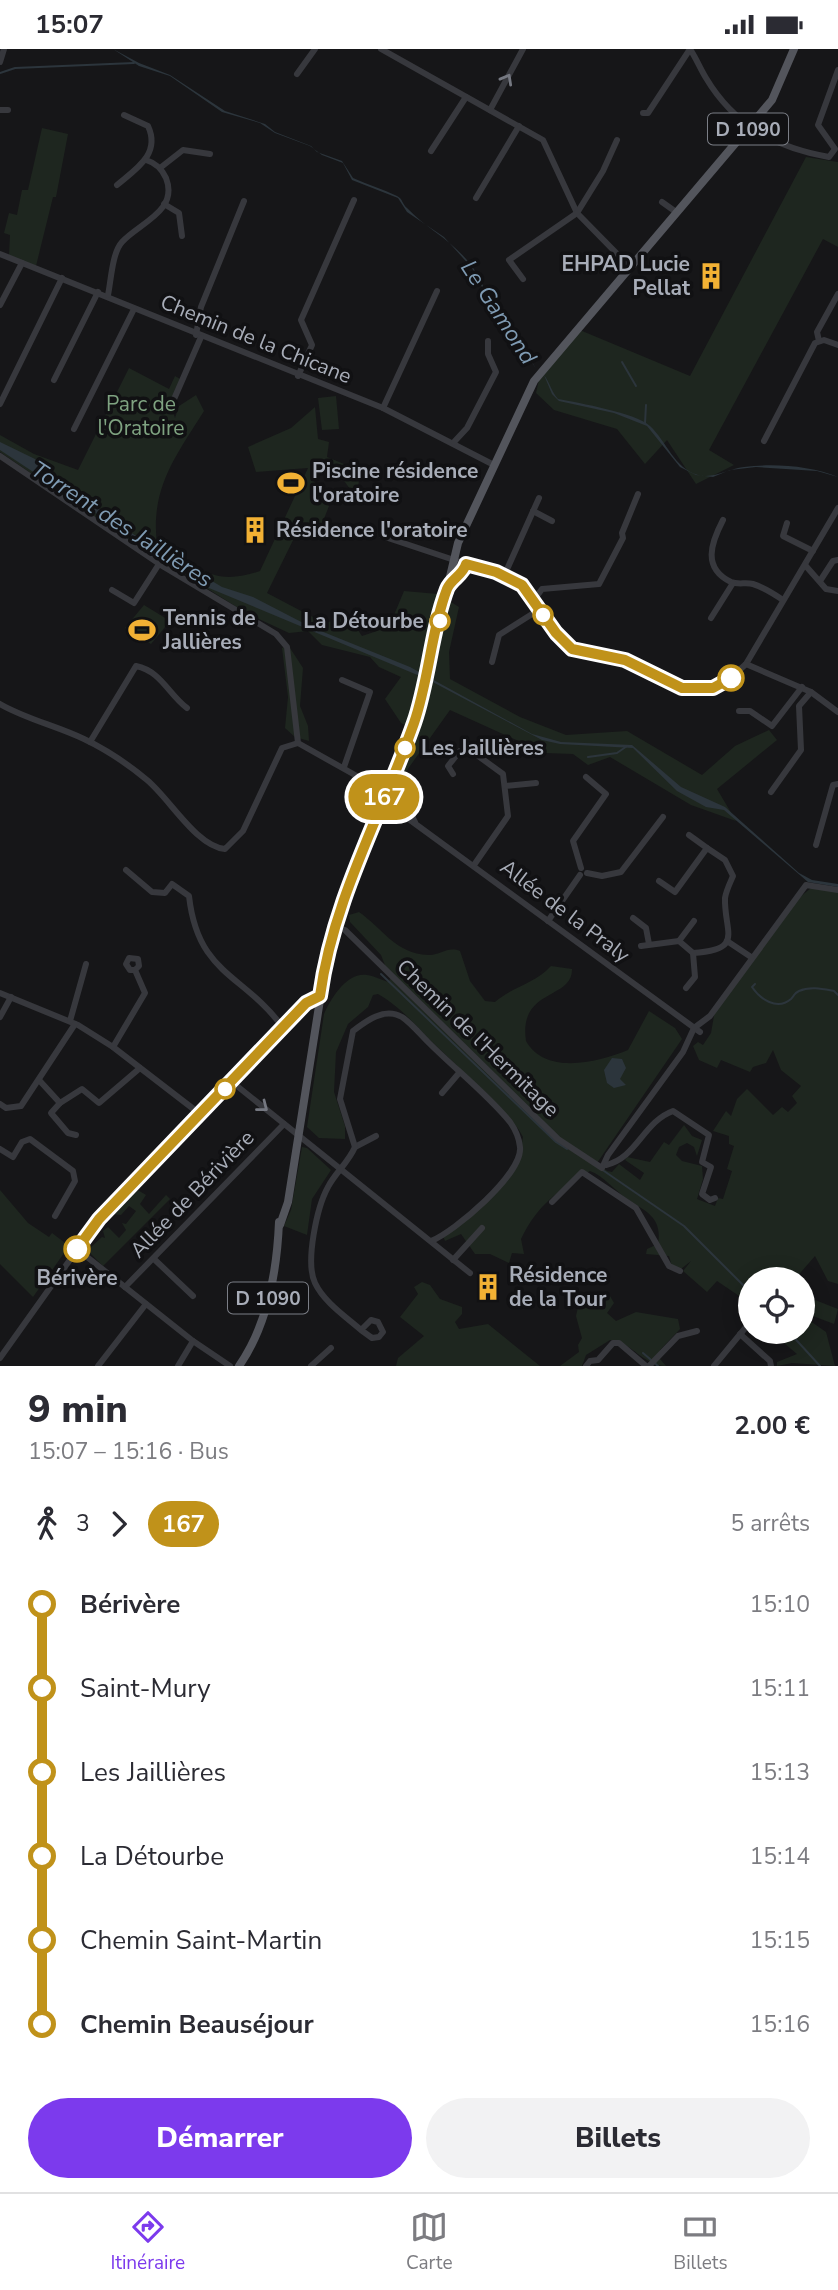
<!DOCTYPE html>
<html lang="fr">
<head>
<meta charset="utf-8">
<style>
  body { margin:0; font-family:"Nunito Sans",sans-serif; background:#f2f2f3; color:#2b2b33; height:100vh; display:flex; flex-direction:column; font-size:26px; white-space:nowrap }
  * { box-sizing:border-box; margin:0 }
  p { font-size:23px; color:#7c7c81 }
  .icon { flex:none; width:38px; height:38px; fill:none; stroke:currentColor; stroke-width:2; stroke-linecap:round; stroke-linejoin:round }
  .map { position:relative; height:1317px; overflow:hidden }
  .details { display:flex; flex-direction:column; background:#fff; flex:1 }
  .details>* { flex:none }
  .badge { padding:0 14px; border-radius:23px; font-size:24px; line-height:46px }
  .tools { position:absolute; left:738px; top:1218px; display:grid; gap:14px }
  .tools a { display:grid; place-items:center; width:77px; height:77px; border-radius:50%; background:#fff; box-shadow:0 4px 18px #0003; font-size:35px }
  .map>.badge { position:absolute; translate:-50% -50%; box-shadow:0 0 0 4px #fff }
  .legs { display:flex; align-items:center; gap:10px; height:77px; padding:0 28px; font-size:23px }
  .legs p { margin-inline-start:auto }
  .summary { display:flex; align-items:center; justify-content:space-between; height:119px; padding:0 28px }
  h1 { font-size:38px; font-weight:800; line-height:52px }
  .button { display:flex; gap:14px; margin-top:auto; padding:14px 28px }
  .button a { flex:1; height:80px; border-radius:42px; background:#7c3aed; color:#fff; font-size:28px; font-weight:800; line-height:80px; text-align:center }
  .button a+a { background:#f2f2f3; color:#2b2b33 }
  ul { padding:0 28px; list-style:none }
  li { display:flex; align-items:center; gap:24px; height:84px; font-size:26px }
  li i { display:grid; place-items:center; width:10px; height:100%; margin:0 9px; background:currentColor }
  li i::after { content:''; width:18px; height:18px; margin:-9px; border:5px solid; border-radius:50%; background:#fff }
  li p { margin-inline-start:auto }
  li:first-child i { background:linear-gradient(#0000 50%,currentColor 0) }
  li:last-child i { background:linear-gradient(currentColor 50%,#0000 0) }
  .status { display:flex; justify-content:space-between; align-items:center; height:49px; padding:0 35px; background:#fff; direction:ltr }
  .status svg { height:19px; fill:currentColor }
  .dock { display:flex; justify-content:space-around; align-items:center; height:98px; border-top:2px solid #e1e1e2; background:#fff; font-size:19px; color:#7c7c81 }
  .dock a { display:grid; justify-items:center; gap:4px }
  .dock .on { color:#7c3aed }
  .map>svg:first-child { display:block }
  .green { fill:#1e261f }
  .water { fill:#2c353c }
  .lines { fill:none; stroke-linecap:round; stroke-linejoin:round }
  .stream { stroke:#2c353c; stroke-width:2 }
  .minor { stroke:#37383d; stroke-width:6 }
  .major { stroke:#53555c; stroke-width:8 }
  .oneway { stroke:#757881 }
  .line-1-casing { stroke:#fff; stroke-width:16 }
  .line-1 { stroke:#c0921a; stroke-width:10 }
  .stop-1-dot { fill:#fff; stroke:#c0921a; stroke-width:3.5 }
  .labels { text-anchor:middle; stroke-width:7; stroke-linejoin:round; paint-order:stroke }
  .shield { fill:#111113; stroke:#7b7e86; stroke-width:2 }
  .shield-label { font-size:19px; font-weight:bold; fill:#a8adb8 }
  .poi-label { font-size:21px; font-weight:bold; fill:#a8adb8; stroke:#111113; text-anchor:start }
  .street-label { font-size:21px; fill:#a8adb8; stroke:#111113 }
  .park-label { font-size:21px; fill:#7fa381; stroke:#111113 }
  .stop-label { font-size:21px; font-weight:bold; fill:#a8adb8; stroke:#111113; text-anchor:end }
  .water-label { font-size:23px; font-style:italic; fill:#7f9bb3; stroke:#111113 }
</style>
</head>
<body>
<div class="status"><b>15:07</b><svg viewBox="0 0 49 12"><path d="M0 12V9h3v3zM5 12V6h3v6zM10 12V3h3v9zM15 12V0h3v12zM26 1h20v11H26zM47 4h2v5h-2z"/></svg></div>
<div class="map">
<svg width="838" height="1317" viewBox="0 0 838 1317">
  <rect width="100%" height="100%" fill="#161618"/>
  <!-- green -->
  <g class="green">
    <path d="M42 79 68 85 56 148H53L36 217 9 206 10 186 4 184 9 164 17 166 22 141H28Z"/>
    <path d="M806 108 838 113V198L823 190 709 401 734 416 696 435 667 391 645 415 617 380 554 361 536 344 542 317 575 279 690 327Z"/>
    <path d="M129 319 169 340 175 327 180 330 171 357 175 369 179 357 196 346 204 362C176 407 150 439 157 495 198 516 211 539 260 522L308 419 256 423 248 398 291 379 315 358 318 390 329 393 327 408 361 422 358 437 350 440 342 429 319 422 314 432 329 457 322 475 302 473 267 544 324 574 349 568 362 587 389 578 404 542 438 545 459 558 449 603 450 630 520 668 566 686 627 682 702 726 735 697 769 681 777 691 717 740 736 772 691 756 610 708 588 716 573 705 545 704 450 661 400 731 398 729 417 683 401 674 385 650 401 628 379 618 370 608 322 596 308 582 289 584 248 565 120 485 0 403V386L34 405 78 421Z"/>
    <path d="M336 347 339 380 322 381 318 349Z"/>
    <path d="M144 556 170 572 151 595 125 579Z"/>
    <path d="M288 596 303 619 300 657 308 677 309 692 295 688 285 679 288 648 282 599Z"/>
    <path d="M811 839 838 843V1235L828 1232 815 1207 795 1230H751V1255L717 1232 707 1243 683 1222 691 1212 681 1220 673 1221 669 1207 646 1205 647 1200 658 1195C663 1167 644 1162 626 1149 614 1141 604 1127 590 1122 559 1141 538 1155 521 1190L524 1205 512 1204 509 1214 490 1205H475L461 1185 445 1192 443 1187C475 1161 517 1132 523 1088 514 1069 496 1060 483 1044 467 1025 449 1009 430 991 413 973 400 958 378 945L373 946 368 958 348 975 336 1003 334 1043 345 1077V1090L319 1089 307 1078 324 965C331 949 347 923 367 926 375 927 381 931 389 933L390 929 381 906 350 873 349 866 359 863C382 879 396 905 428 906 440 907 447 897 460 902L470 932 485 952 495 953C513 937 535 935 551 917L572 920C573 951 518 939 526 992 546 1027 598 1013 628 1001L649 962 675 979 682 990 597 1114 607 1122 612 1123 619 1115 640 1131 644 1124 625 1111 627 1108 650 1113 664 1093 669 1096 684 1076 692 1087 702 1091 697 1107 694 1098 687 1094 679 1098 676 1106 682 1112 702 1117 703 1130 697 1150 715 1157 718 1149 723 1150 732 1122 727 1120 734 1097 729 1095V1087L713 1082 726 1062 731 1067 737 1050 747 1040 773 1066 782 1058 788 1063 797 1054 792 1047 801 1037 781 1021 773 1001 766 1014 753 1018 750 1023 721 1011 717 1019 699 1011 693 997 698 993 703 996 711 984 715 961 794 853Z"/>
    <path d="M302 1098 307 1099 331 1121 312 1150 307 1186 284 1177 291 1161Z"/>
    <path d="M136 1140 146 1146 140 1155 149 1165 166 1146 170 1150 103 1217 85 1199 89 1200 102 1188 105 1189 103 1182 108 1178 119 1189 126 1181 122 1174 126 1175 136 1162 129 1157 121 1166 112 1165Z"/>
    <path d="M0 1141 28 1174 49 1188 52 1184 69 1197 33 1248 0 1215Z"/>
    <path d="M422 1233 430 1236 440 1250 462 1258V1265L455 1273 459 1280 488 1275 540 1317H396L398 1309 424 1287 400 1268 418 1245 414 1238Z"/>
    <path d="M610 1247 614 1254 607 1264 616 1272 636 1263 678 1270 680 1280 660 1301V1310L666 1317C644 1317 633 1294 610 1291L586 1306 582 1317H560L579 1303 578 1296 582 1289 576 1267 578 1258 592 1250Z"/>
    <path d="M810 1249 838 1260 834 1275 805 1264Z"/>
    <path d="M803 1267 826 1283 835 1317 792 1314 777 1317V1313L797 1305 771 1283H803Z"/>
  </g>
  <!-- water -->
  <g class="water">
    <path d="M113 0 139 14 170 26 225 62 265 75 275 83 311 97 317 103 342 112 353 129C368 136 383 140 397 147 403 150 402 155 407 159 428 181 451 190 471 216 485 235 487 254 507 267L508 278 516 284V291L522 294 536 320 521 295 515 292V285L508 280 506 267 494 261 472 219 444 188 407 163 398 149 352 131 343 114 322 106 310 97 275 84 260 74 222 63 170 27 139 17Z"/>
    <path d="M544 326C550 334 551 342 558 350 579 354 636 364 650 377 667 393 674 419 698 426 714 430 728 420 744 418 773 414 812 417 838 428L817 422 756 418 730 421 713 428 696 426 680 418 647 377 614 364 559 352 552 345Z"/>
    <path d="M0 393 35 410 128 482 222 538 253 548 311 578 410 618 532 685 561 693 632 696 681 738 725 758 799 824 812 831 838 835V838L808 833 724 761 706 758 677 742 633 699 560 695 542 691 427 630 209 539 0 401Z"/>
    <path d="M612 1009 622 1010 626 1019 620 1030 626 1036 614 1039 607 1034 604 1021Z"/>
  </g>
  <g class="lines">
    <!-- stream -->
    <g class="stream">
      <path d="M0 24 15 19 134 14"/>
      <path d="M622 313 636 337"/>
      <path d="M645 374 646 356"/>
      <path d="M588 708 617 704 627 697"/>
      <path d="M381 925 556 1093 567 1100"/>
      <path d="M755 935 752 938C760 950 777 962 791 950 796 945 793 945 799 942 810 937 823 940 834 942L838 946"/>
      <path d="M604 1122 684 1177 751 1244"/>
      <path d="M789 1283 820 1317"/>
      <path d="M643 1304 658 1317"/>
    </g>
    <!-- minor -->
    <g class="minor">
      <path d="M381 0 543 91 577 164 629 217"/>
      <path d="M690 0C696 9 700 19 706 29 734 76 776 99 829 108L835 100 818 76 838 21"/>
      <path d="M0 13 4 0"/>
      <path d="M297 25 315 0"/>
      <path d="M0 61H8"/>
      <path d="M490 61 523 0"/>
      <path d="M643 64H648L690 0"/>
      <path d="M431 102 466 48"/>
      <path d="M160 119 183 101 210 105"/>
      <path d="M117 136C136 120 161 105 148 77L124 66"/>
      <path d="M476 149 519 77"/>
      <path d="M662 153 676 163"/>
      <path d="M164 155 179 164 182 187"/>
      <path d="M0 205 383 359 494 416"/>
      <path d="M523 230 509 211 577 164 603 122 617 91"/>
      <path d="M108 246C111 232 112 204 122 193 139 174 179 162 166 129 162 120 156 114 146 111"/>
      <path d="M0 256 22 214"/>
      <path d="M196 286 201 258 244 152"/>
      <path d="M819 292 817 283 838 245"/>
      <path d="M298 327 312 296 301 271 354 151"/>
      <path d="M54 331 98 243"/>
      <path d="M0 355 62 229"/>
      <path d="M171 357 201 288"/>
      <path d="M383 359 437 242"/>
      <path d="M74 380 134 260"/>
      <path d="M764 392 815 294 824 291 838 296"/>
      <path d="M454 393 467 379 496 323 488 305V292"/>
      <path d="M0 407 164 518 276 585 287 598 298 694"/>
      <path d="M533 462 552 472"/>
      <path d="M723 471C711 494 702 519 731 533 738 536 746 533 753 535 763 538 774 545 783 551"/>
      <path d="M787 474 783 487 813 502"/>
      <path d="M382 487 511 530C537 546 543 576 565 595 580 608 604 605 621 610 676 624 693 666 746 615L838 459"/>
      <path d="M805 516 826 540 838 542"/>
      <path d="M504 527 539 449"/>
      <path d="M820 532 833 512 838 511"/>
      <path d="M449 536 464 521 466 515"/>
      <path d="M112 541 134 554 159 515"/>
      <path d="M534 551 542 540 599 535 623 489 622 484 638 445"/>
      <path d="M711 569 733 534"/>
      <path d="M492 613 499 586 540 560"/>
      <path d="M746 615 811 643 838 663"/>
      <path d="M342 631 370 643 344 718"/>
      <path d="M0 655C26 670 57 677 84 690 105 700 129 716 147 731 170 750 196 797 225 800L243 782 282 699 298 694 371 735 410 771 700 983"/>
      <path d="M739 662H750L772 677 802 638"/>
      <path d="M90 693 136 617C161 622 169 646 187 659"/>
      <path d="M453 725 448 717 460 702 470 701 503 725 508 767 474 816"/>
      <path d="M371 735 401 745 415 773"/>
      <path d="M505 737 536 734"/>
      <path d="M771 743 801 701 799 657 811 643"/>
      <path d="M689 786 707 799"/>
      <path d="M816 796 833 736 838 735"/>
      <path d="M581 819 573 792 606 745 586 728"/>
      <path d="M126 821 152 843 165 844 172 835 189 847C198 927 244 924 284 980"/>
      <path d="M587 824 602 827 621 823 663 768"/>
      <path d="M633 869 646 879 649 895"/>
      <path d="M548 872 580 826"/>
      <path d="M335 878 345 881 558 1090 602 1119 608 1106 683 1003 694 979 710 967 806 836 838 841"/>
      <path d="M679 892 694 872"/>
      <path d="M727 892 751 908"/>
      <path d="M641 897 679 892 693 904C745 901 724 883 725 849 726 842 730 834 733 827L725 811 707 799 675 843 659 832"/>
      <path d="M686 939 695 928 693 904"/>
      <path d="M0 944 78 976 113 998 200 1065"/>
      <path d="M0 968 11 948"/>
      <path d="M70 972 86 915"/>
      <path d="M113 998 145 944 135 921 139 917 138 910 129 909 126 915 130 921H135"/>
      <path d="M39 1031 60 1054 82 1040 99 1054 140 1019"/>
      <path d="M232 1033 470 1224"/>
      <path d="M442 1044 459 1024"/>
      <path d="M60 1054 51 1064 68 1084 76 1086"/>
      <path d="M0 1055 6 1059 21 1057 75 975"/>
      <path d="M355 1098 376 1087"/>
      <path d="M0 1100 13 1108 22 1093 30 1090 73 1122 75 1132 55 1167"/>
      <path d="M606 1116C637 1109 643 1073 673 1062L709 1086 702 1113 711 1118 702 1145 710 1151 715 1149"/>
      <path d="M552 1153 582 1123 636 1159 669 1217 680 1222"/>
      <path d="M77 1200 193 1292 230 1317"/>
      <path d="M154 1210 193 1247"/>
      <path d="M453 1211 482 1179"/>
      <path d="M125 1238 284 1075"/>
      <path d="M361 1281 371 1271 378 1273 383 1283 379 1288 372 1289 361 1281C345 1267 324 1253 315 1234 305 1213 317 1158 328 1138 335 1124 348 1114 355 1098L340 1050 353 982C366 972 384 958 402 968 411 974 421 986 429 994 455 1020 487 1045 510 1073 515 1080 519 1089 520 1098 523 1125 454 1183 431 1192"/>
      <path d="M740 1285 770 1312 771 1317"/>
      <path d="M0 1309 99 1170 306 954 320 947"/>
      <path d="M98 1317 146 1255"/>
      <path d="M178 1317 193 1292"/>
      <path d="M311 1317 331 1299"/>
      <path d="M586 1317 590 1312 598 1311 613 1294H619L646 1317"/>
      <path d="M649 1317 678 1287 697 1282"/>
      <path d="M714 1317 751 1272"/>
    </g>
    <!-- major -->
    <g class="major">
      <path d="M362 805 382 766 419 658 458 494 534 332 772 51 794 0"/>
      <path d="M280 1176 288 1153 326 913 345 847 363 802"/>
      <path d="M239 1317C267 1277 277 1221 279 1173"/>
    </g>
  </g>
  <!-- one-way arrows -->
  <defs><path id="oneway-chevron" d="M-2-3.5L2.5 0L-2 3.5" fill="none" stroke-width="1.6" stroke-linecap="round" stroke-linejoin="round" transform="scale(1.75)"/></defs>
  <g class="oneway">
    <use href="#oneway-chevron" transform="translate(507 30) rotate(-61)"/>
    <use href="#oneway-chevron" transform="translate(263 1058) rotate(38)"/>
  </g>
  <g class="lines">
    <defs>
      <path id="line-1" d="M77 1200 99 1170 306 954 320 947C333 850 382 765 414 674 429 631 431 582 447 540 451 530 463 526 466 515L496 523 522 536 556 584 572 600 625 611 682 639H713L731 629"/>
    </defs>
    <!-- line-1 casing -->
    <use href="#line-1" class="line-1-casing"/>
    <!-- line-1 -->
    <use href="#line-1" class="line-1"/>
  </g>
  <!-- icons -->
  <defs>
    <symbol id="building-bare" viewBox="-9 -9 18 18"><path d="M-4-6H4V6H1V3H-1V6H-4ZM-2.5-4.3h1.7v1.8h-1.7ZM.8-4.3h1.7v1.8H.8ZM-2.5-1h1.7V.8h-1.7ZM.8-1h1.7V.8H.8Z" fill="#f2b134" stroke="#111113" stroke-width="2.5" paint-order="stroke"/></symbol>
    <symbol id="stadium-bare" viewBox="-9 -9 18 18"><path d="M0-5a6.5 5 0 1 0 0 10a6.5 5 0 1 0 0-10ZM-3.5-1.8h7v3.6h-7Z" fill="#f2b134" stroke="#111113" stroke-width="2.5" paint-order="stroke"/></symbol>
  </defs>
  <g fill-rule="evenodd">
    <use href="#building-bare" x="692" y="208" width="38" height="38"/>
    <use href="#stadium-bare" x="272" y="415" width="38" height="38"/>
    <use href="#building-bare" x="236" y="462" width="38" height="38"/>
    <use href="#stadium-bare" x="123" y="562" width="38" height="38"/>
    <use href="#building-bare" x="469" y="1219" width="38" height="38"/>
  </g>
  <!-- markers -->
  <g class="stop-1-dot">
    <circle cx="543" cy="566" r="9"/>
    <circle cx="440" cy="572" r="9"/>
    <circle cx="731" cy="629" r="12"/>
    <circle cx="405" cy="699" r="9"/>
    <circle cx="225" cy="1040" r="9"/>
    <circle cx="77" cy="1200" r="12"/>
  </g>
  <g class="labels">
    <!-- shield labels -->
    <g class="shield">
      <rect x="708" y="64.5" width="80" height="31" rx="5"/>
      <rect x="228" y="1233.5" width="80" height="31" rx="5"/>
    </g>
    <g class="shield-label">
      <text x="748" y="87">D 1090</text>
      <text x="268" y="1256">D 1090</text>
    </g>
    <!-- poi labels -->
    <g class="poi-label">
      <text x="690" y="222" text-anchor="end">EHPAD Lucie<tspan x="690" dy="24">Pellat</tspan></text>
      <text x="312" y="429">Piscine résidence<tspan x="312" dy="24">l'oratoire</tspan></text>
      <text x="276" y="488">Résidence l'oratoire</text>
      <text x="163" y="576">Tennis de<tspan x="163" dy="24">Jallières</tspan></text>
      <text x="509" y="1233">Résidence<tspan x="509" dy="24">de la Tour</tspan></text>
    </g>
    <!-- street labels -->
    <g class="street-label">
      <text transform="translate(256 290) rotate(22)" y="7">Chemin de la Chicane</text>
      <text transform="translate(565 862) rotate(37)" y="7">Allée de la Praly</text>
      <text transform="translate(478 989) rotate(44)" y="7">Chemin de l'Hermitage</text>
      <text transform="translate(192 1145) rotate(-46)" y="7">Allée de Bérivière</text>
    </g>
    <!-- park labels -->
    <g class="park-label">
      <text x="141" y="362">Parc de<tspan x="141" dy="24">l'Oratoire</tspan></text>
    </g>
    <!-- stop labels -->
    <g class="stop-label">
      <text x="424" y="579">La Détourbe</text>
      <text x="421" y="706" text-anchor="start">Les Jaillières</text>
      <text x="77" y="1236" text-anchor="middle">Bérivère</text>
    </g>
    <!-- water labels -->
    <g class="water-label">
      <text transform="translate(499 263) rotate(57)" y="8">Le Gamond</text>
      <text transform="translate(122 475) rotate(33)" y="8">Torrent des Jaillières</text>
    </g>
  </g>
</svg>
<div class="tools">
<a><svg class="icon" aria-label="locate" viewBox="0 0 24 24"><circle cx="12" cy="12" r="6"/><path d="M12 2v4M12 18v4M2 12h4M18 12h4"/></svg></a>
</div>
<b class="badge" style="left:384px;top:748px;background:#c0921a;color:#fff">167</b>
</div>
<section class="details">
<div class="summary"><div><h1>9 min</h1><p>15:07 – 15:16 · Bus</p></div><b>2.00 €</b></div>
<div class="legs"><svg class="icon" aria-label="walk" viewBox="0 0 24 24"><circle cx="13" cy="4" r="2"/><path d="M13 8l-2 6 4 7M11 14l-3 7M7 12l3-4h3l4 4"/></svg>3<svg class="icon" aria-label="forward" viewBox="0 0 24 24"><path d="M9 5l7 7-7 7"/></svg><b class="badge" style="background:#c0921a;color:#fff">167</b><p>5 arrêts</p></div>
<ul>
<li><i style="color:#c0921a"></i><b>Bérivère</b><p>15:10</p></li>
<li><i style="color:#c0921a"></i><span>Saint-Mury</span><p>15:11</p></li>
<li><i style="color:#c0921a"></i><span>Les Jaillières</span><p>15:13</p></li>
<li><i style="color:#c0921a"></i><span>La Détourbe</span><p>15:14</p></li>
<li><i style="color:#c0921a"></i><span>Chemin Saint-Martin</span><p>15:15</p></li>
<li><i style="color:#c0921a"></i><b>Chemin Beauséjour</b><p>15:16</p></li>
</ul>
<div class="button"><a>Démarrer</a><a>Billets</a></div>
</section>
<nav class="dock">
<a class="on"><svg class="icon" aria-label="directions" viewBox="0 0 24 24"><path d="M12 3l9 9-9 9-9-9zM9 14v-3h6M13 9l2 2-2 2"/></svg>Itinéraire</a>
<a><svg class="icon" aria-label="map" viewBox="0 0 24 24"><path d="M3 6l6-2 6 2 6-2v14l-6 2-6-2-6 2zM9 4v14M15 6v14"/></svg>Carte</a>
<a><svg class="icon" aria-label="tickets" viewBox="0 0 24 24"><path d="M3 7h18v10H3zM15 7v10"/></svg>Billets</a>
</nav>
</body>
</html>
